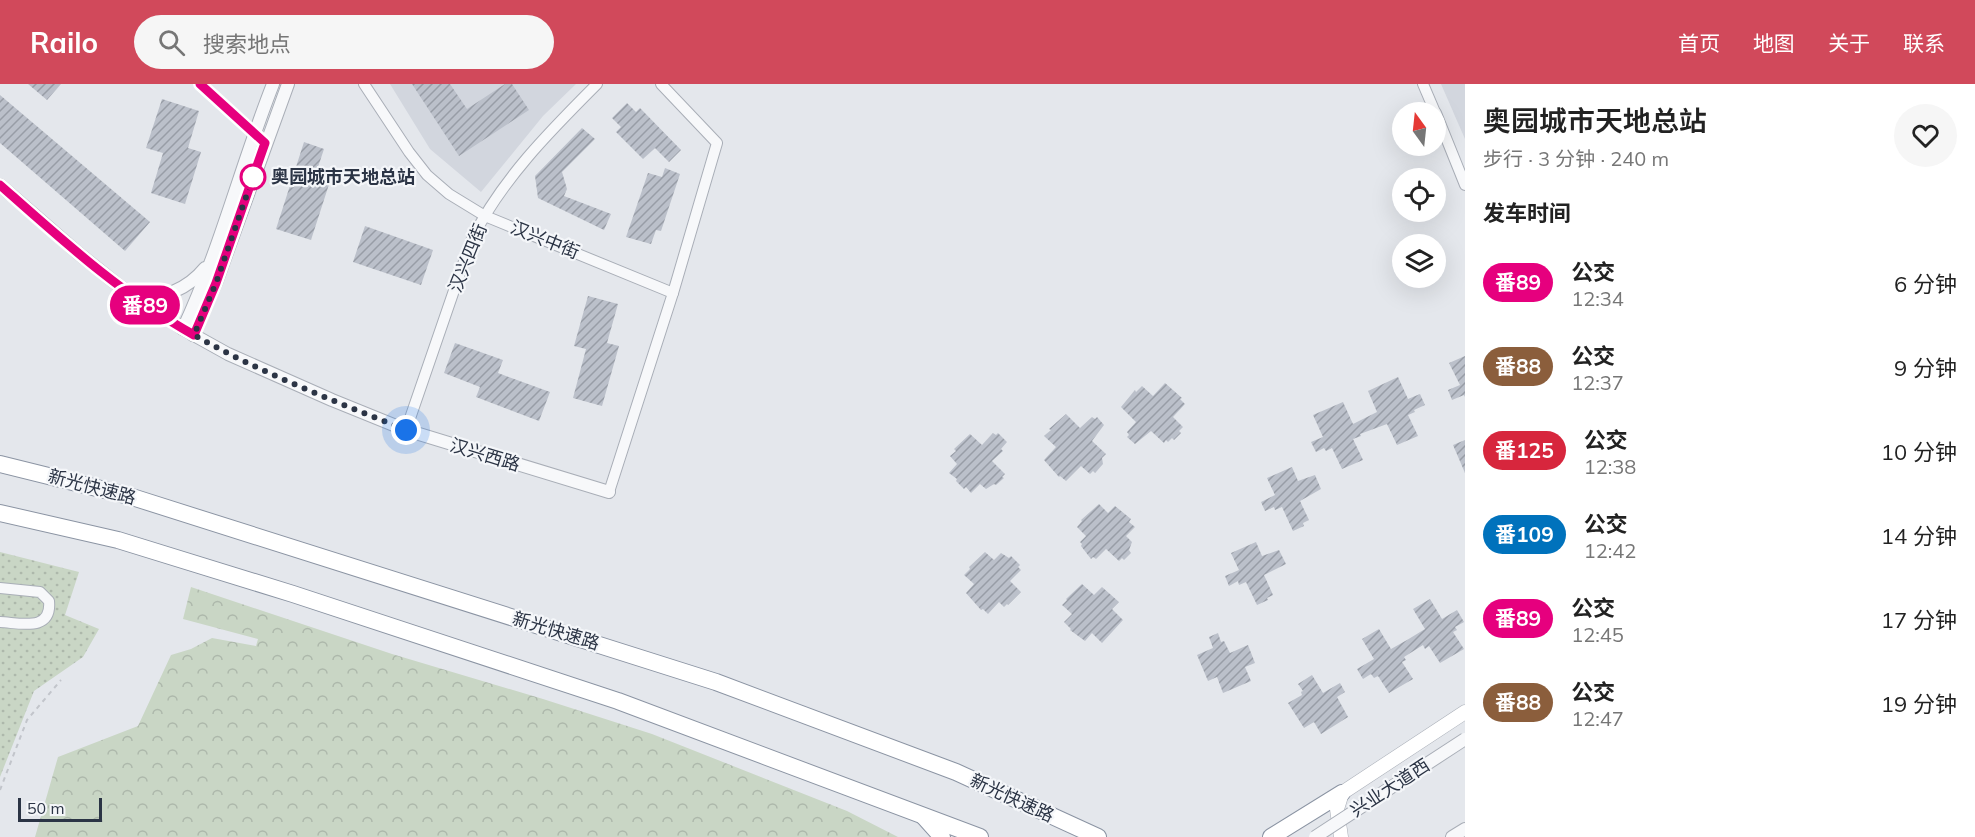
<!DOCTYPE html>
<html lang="zh">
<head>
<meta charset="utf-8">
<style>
  body { margin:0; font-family:Mulish,"Noto Sans SC",sans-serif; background:#f6f6f6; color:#222; height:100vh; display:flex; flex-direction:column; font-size:22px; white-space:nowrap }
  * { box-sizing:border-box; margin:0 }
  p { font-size:20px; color:#767676 }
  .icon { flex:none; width:33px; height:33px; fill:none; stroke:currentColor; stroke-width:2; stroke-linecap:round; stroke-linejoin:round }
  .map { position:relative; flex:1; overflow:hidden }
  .side { display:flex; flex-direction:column; background:#fff; width:510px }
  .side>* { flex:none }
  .badge { padding:0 12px; border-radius:20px; font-size:21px; line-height:39px }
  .needle { width:39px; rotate:345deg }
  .controls { position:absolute; left:1392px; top:18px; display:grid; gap:12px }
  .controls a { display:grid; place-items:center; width:54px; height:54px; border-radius:50%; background:#fff; box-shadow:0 6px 24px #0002; font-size:30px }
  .scale { position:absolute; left:18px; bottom:15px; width:84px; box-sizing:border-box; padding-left:6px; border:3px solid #2b3445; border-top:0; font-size:16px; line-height:21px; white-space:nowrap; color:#2b3445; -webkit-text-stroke:4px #f4f6f9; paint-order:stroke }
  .you { position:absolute; width:30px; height:30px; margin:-15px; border:4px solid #fff; border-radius:50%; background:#1a73e8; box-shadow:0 0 0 9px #1a73e833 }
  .map>.badge { position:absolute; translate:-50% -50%; box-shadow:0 0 0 3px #fff }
  h2 { padding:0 18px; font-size:22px; line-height:54px }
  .round { display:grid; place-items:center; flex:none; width:63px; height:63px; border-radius:32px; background:#f6f6f6 }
  .head { display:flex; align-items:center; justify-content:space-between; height:102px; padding:0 18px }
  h1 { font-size:28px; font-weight:600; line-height:45px }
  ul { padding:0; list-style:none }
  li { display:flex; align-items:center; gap:18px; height:84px; padding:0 18px }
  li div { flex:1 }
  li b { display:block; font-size:22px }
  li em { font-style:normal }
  li .badge { min-width:66px; font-weight:700; text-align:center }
  header { display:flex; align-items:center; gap:36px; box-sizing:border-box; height:84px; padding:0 30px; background:#d1495b; color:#fff }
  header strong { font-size:28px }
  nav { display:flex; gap:33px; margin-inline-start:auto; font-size:21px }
  .search { width:420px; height:54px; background:#f6f6f6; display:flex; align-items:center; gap:15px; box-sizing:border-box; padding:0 21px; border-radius:33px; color:#767676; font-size:22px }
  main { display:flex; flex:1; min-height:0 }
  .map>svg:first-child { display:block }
  .built { fill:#d2d6de }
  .grass { fill:url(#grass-dots) }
  .forest { fill:url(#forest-crowns) }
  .building { fill:url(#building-hatch) }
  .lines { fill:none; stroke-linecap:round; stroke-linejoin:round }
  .minor-casing { stroke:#a9aeb7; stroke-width:12 }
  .tertiary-casing { stroke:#a9aeb7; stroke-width:14 }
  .secondary-casing { stroke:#a9aeb7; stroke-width:15 }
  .trunk-casing { stroke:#8b94a3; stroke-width:18 }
  .path { stroke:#c2c5cb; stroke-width:2; stroke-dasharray:4.5 4.5; stroke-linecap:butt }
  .minor { stroke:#f7f8fa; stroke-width:10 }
  .tertiary { stroke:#f7f8fa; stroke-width:12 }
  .secondary { stroke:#fff; stroke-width:14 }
  .trunk { stroke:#fff; stroke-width:16 }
  .tertiary-bridge-casing { stroke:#a9aeb7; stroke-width:14; stroke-linecap:butt }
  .tertiary-bridge { stroke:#f7f8fa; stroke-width:12 }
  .line-casing { stroke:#fff; stroke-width:14 }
  .line { stroke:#e6007e; stroke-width:9 }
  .walk { stroke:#2b3445; stroke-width:6; stroke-dasharray:0 10.8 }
  .stop-dot { fill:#fff; stroke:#e6007e; stroke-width:3 }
  .labels { text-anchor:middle; stroke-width:4.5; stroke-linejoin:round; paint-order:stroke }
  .stop-label { font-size:18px; font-weight:bold; fill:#2b3445; stroke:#f4f6f9; text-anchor:start }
  .street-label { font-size:18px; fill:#2b3445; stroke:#f4f6f9 }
</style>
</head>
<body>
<header>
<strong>Railo</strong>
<div class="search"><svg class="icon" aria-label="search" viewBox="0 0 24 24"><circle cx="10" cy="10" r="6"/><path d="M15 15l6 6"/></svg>搜索地点</div>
<nav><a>首页</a><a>地图</a><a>关于</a><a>联系</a></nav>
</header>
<main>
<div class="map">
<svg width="1465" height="753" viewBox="0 0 1465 753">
  <defs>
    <pattern id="grass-dots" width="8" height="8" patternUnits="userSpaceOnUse" patternTransform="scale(1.5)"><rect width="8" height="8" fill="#c9d6c5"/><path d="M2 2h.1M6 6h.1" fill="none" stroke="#adb8ab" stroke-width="1.8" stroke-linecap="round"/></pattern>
    <pattern id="forest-crowns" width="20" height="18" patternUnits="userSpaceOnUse" patternTransform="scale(1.5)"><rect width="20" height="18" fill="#c9d6c5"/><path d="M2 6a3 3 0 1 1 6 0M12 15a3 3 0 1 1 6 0" fill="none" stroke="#adb8ab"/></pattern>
    <pattern id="building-hatch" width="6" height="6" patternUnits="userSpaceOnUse" patternTransform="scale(1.5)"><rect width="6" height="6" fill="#bbc0ca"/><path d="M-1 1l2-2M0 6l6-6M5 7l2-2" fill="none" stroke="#989da6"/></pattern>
  </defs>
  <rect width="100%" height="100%" fill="#e4e7ec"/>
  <!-- built -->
  <g class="built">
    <path d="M390 0H576L543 32 481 108 430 65Z"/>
    <path d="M1441 0H1465V55Z"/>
  </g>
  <!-- grass -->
  <path class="grass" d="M0 468 79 488 65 531 99 545 83 573 34 607 0 693Z"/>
  <!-- forest -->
  <path class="forest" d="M191 503 392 570 543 615 652 650 847 727 898 753H35L58 673 138 642 171 571 191 565 212 554 256 562 258 555 183 535Z"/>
  <!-- building -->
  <g class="building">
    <path d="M28 0H61L47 16Z"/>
    <path d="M412 0H450L467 25 505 0H512L529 26 459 72Z"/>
    <path d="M0 11 150 138 125 167 0 59Z"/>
    <path d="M162 15 199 27 188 64 201 68 185 120 151 109 163 69 146 64Z"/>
    <path d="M627 19 636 28 640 24 681 66 669 78 655 64 643 75 616 48 621 43 612 34Z"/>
    <path d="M582 44 595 55 562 88 567 105 564 112 611 130 604 146 538 114 535 92Z"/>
    <path d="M304 58 324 65 318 83 333 88 311 156 276 145Z"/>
    <path d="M665 84 680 90 661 147 656 146 651 160 626 153 648 89 662 93Z"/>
    <path d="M365 142 433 166 421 201 353 178Z"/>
    <path d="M588 212 618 220 607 259 619 262 602 322 573 314 586 265 574 262Z"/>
    <path d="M455 259 503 276 498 289 550 308 539 337 476 313 480 303 444 289Z"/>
    <path d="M1465 272V313L1464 311 1452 316 1448 306 1460 301 1449 279Z"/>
    <path d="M1398 293 1408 315 1420 310 1425 321 1414 326 1415 328 1408 331 1418 352 1397 361 1387 340 1360 350 1361 352 1353 355 1363 376 1342 385 1332 364 1326 367 1324 364 1316 368 1311 358 1323 353 1313 331 1343 318 1353 340 1377 328 1368 307Z"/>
    <path d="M1165 299 1182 314 1180 315 1185 320 1173 333 1183 343 1179 347 1181 349 1174 356 1172 354 1168 358 1166 356 1164 359 1151 347 1135 360 1127 353 1129 351 1127 348 1136 338 1121 323 1135 306 1136 308 1142 302 1153 312Z"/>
    <path d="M1066 330 1080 344 1092 333 1095 335 1097 333 1104 341 1092 357 1106 370 1102 374 1103 380 1095 389 1093 387 1090 390 1081 382 1066 397 1060 392 1059 393 1044 376 1056 363 1044 352 1051 346 1049 345Z"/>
    <path d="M993 349 996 351 998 349 1007 358 1001 365 1003 367 992 377 1005 390 1002 393 1004 394 996 401 994 400 986 405 980 400 971 409 966 403 964 405 956 397 957 395 949 389 957 380 950 372 956 367 954 365 970 350 982 361Z"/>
    <path d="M1465 356V389L1453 361Z"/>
    <path d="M1292 383 1298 397 1315 391 1321 405 1300 417 1309 436 1303 439 1304 442 1293 447 1282 423 1275 426 1274 423 1265 427 1261 418 1275 411 1267 394Z"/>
    <path d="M1099 420 1108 429 1115 422 1131 435 1129 438 1135 443 1126 452 1132 458 1129 466 1131 469 1124 476 1122 474 1119 477 1106 465 1096 475 1093 473 1091 475 1081 462 1082 460 1080 458 1086 452 1077 443 1082 437 1081 436Z"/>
    <path d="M1256 458 1262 472 1279 466 1286 480 1264 491 1273 511 1267 514 1268 516 1257 521 1246 498 1239 501 1238 497 1229 502 1225 492 1239 486 1231 469Z"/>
    <path d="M985 468 994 476 1001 469 1009 474 1011 472 1020 481 1018 483 1021 486 1010 497 1021 508 1008 521 1007 520 1004 523 999 518 988 530 983 525 981 526 966 509 974 500 964 491 970 485 969 483Z"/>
    <path d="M1082 500 1094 511 1102 503 1119 518 1112 525 1123 536 1102 559 1092 549 1085 557 1070 546 1071 545 1064 538 1072 530 1062 521 1067 516 1066 515Z"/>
    <path d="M1430 515 1442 535 1457 526 1464 538 1455 543 1457 546 1453 548 1464 565 1440 579 1429 562 1425 565 1423 561 1404 573 1406 576 1402 578 1413 595 1389 609 1378 592 1374 594 1371 590 1363 595 1357 585 1374 575 1362 555 1379 545 1391 565 1407 556 1425 545 1413 525Z"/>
    <path d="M1218 549 1221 558 1224 557 1230 569 1248 561 1255 579 1245 583 1251 597 1223 609 1217 593 1208 597 1197 571 1213 564 1209 553Z"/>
    <path d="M1312 591 1323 609 1340 599 1345 608 1337 613 1348 633 1321 650 1314 638 1304 644 1288 619 1302 611 1301 608 1303 607 1298 600Z"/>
  </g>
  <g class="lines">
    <defs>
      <g id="minor">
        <path d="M200 0 254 48"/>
        <path d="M364 0 409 68 427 91 449 110 485 132 673 209"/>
        <path d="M1423 0 1435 28"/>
        <path d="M1436 29 1465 101"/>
        <path d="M406 346 471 157C501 96 550 47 597 0"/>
        <path d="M609 408 673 209 717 59 661 0"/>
        <path d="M0 504 40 508 49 517C52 548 21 539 0 538"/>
      </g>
      <g id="tertiary">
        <path d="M0 101 78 169 118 201 183 245 228 270 332 316 406 346 609 408"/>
        <path d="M136 214C163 215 188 205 205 184"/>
        <path d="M183 245C220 166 241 81 273 0"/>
        <path d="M193 251 216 199 288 0"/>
        <path d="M1452 753 1465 745"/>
      </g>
      <path id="secondary" d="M1341 753 1337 725 1342 709 1465 628"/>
      <g id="trunk">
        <path d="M0 380 129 412 716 598 956 688 1098 753"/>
        <path d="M0 429 118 456 293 510 618 617 980 753"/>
        <path d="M924 733 942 753"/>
        <path d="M1271 753 1342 709"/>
      </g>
    </defs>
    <!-- minor casing -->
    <use href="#minor" class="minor-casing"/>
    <!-- tertiary casing -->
    <use href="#tertiary" class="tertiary-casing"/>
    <!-- secondary casing -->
    <use href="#secondary" class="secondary-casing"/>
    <!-- trunk casing -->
    <use href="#trunk" class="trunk-casing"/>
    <!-- path -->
    <path class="path" d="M0 706 27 636 61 596"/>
    <!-- minor -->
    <use href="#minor" class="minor"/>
    <!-- tertiary -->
    <use href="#tertiary" class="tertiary"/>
    <!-- secondary -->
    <use href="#secondary" class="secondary"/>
    <!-- trunk -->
    <use href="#trunk" class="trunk"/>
    <defs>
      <path id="tertiary-bridge" d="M1315 753 1465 655"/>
    </defs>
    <!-- tertiary-bridge casing -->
    <use href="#tertiary-bridge" class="tertiary-bridge-casing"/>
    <!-- tertiary-bridge -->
    <use href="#tertiary-bridge" class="tertiary-bridge"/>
  </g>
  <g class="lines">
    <defs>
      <path id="line" d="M0 101C61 155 122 211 194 251L216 199 265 59 200 0"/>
    </defs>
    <!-- line casing -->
    <use href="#line" class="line-casing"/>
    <!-- line -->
    <use href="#line" class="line"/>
    <!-- walk -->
    <path class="walk" d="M253 93 216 199 194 251C261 289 334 317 406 346"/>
  </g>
  <!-- markers -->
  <circle class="stop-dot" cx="253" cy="93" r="12"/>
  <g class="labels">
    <!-- stop labels -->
    <g class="stop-label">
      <text x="271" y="99">奥园城市天地总站</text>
    </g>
    <!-- street labels -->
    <g class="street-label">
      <text transform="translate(545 156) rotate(22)" y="6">汉兴中街</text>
      <text transform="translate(468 174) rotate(-68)" y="6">汉兴四街</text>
      <text transform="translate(485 371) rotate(17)" y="6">汉兴西路</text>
      <text transform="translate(92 403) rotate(15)" y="6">新光快速路</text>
      <text transform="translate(556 547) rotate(17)" y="6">新光快速路</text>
      <text transform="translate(1390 704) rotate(-33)" y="6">兴业大道西</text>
      <text transform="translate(1012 714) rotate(25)" y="6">新光快速路</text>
    </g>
  </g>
</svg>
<div class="controls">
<a><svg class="needle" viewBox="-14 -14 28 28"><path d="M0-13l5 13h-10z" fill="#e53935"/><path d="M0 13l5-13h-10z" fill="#767676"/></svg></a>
<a><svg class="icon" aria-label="locate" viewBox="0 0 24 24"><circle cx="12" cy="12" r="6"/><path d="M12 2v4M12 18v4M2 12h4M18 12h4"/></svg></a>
<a><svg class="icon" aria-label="layers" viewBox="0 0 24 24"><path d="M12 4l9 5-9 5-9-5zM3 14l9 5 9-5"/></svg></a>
</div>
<div class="scale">50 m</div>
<div class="you" style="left:406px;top:346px"></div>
<b class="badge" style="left:145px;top:221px;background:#e6007e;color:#fff">番89</b>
</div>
<section class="side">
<div class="head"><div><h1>奥园城市天地总站</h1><p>步行 · 3 分钟 · 240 m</p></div><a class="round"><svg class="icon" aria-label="heart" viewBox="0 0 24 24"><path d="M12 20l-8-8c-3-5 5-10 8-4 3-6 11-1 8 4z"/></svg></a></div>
<h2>发车时间</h2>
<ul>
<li><span class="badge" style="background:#e6007e;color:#fff">番89</span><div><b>公交</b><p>12:34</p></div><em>6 分钟</em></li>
<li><span class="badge" style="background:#8b5e3c;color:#fff">番88</span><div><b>公交</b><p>12:37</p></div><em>9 分钟</em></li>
<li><span class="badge" style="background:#d7263d;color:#fff">番125</span><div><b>公交</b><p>12:38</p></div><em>10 分钟</em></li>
<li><span class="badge" style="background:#0072bc;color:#fff">番109</span><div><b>公交</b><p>12:42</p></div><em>14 分钟</em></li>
<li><span class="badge" style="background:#e6007e;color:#fff">番89</span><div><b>公交</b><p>12:45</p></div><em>17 分钟</em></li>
<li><span class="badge" style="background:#8b5e3c;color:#fff">番88</span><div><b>公交</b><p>12:47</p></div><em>19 分钟</em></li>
</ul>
</section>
</main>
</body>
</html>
